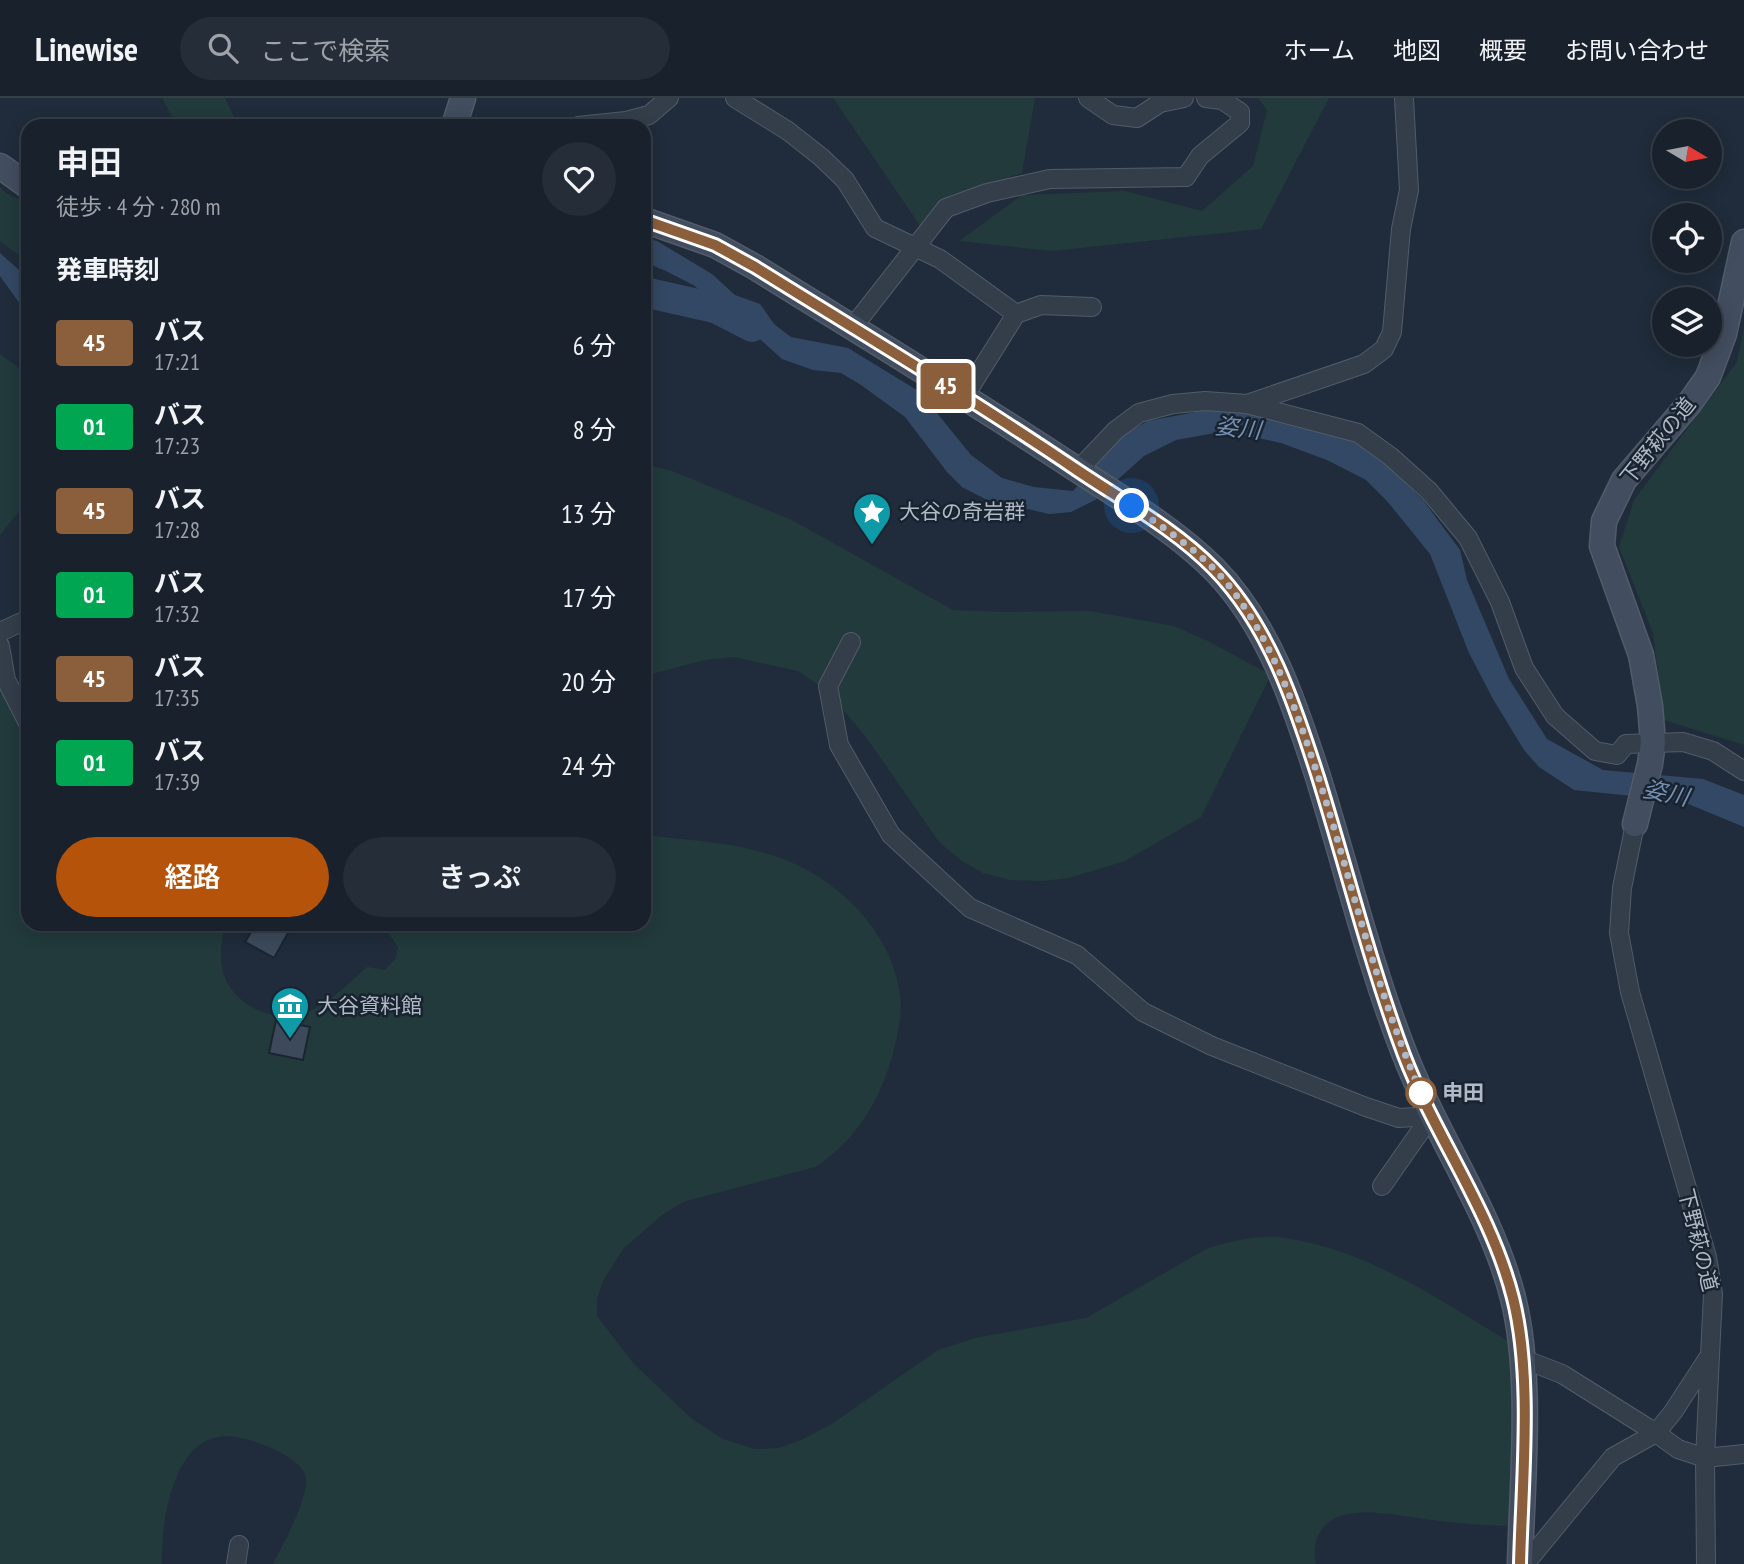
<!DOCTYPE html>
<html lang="ja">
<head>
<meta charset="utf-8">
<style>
  body { margin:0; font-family:"PT Sans Narrow","Noto Sans JP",sans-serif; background:#252e38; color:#f1f3f6; height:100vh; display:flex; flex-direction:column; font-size:26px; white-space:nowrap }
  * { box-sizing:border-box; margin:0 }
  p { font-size:23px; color:#9fa3a9 }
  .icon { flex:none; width:38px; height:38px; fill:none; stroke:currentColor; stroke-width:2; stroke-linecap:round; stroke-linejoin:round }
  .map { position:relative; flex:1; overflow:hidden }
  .drawer { position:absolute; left:21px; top:21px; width:630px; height:812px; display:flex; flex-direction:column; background:#18212c; border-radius:21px; box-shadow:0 4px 18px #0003,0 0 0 2px #363e48 }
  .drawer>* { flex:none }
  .badge { padding:0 14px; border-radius:5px; font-size:24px; line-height:46px }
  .needle { width:46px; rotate:100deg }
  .controls { position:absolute; left:1652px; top:21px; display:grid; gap:14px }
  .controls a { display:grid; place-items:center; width:70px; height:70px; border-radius:50%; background:#18212c; box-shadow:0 4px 18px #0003,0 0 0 2px #363e48; font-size:35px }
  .you { position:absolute; width:35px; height:35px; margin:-18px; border:5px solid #fff; border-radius:50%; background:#1a73e8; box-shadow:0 0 0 10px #1a73e833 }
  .map>.badge { position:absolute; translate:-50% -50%; box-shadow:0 0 0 4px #fff }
  h2 { padding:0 35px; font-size:26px; line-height:63px }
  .round { display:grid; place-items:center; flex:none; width:74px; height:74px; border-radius:37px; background:#252e38 }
  .head { display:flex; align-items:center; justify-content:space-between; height:119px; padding:0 35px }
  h1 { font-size:33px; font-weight:600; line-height:52px }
  .primary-button { display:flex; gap:14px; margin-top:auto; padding:14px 35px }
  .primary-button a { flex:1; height:80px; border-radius:42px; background:#b45309; color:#fff; font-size:28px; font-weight:600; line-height:80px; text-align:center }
  .primary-button a+a { background:#252e38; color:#f1f3f6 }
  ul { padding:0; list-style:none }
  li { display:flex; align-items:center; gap:21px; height:84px; padding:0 35px }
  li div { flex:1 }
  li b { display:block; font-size:26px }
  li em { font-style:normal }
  li .badge { min-width:77px; font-weight:700; text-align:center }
  header { display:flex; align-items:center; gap:42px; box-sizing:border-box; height:98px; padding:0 35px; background:#18212c; border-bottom:2px solid #363e48 }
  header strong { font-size:33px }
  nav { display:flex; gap:38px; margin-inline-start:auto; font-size:24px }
  .search { width:490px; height:63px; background:#252e38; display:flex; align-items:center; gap:18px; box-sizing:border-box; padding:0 24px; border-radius:38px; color:#9fa3a9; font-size:26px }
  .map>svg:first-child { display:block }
  .green { fill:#223a3c }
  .water { fill:#334864 }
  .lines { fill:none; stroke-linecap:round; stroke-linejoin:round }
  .river { stroke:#334864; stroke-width:30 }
  .building { fill:#3c4a5b; stroke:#1b2532; stroke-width:2 }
  .street-casing { stroke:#525c69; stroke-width:20 }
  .secondary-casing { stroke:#525c69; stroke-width:27 }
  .street { stroke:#343e4b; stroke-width:18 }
  .secondary { stroke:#424d5f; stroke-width:24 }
  .line-casing { stroke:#fff; stroke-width:16 }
  .line { stroke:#8b5e3c; stroke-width:10 }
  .walk { stroke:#afb9c7; stroke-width:7; stroke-dasharray:0 12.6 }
  .stop-dot { fill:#fff; stroke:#8b5e3c; stroke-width:3.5 }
  .labels { text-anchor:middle; stroke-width:5; stroke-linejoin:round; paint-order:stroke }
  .street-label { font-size:21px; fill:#afb9c7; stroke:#192330 }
  .poi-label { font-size:21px; fill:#afb9c7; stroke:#192330; text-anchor:start }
  .stop-label { font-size:21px; font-weight:bold; fill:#afb9c7; stroke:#192330; text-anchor:start }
  .water-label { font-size:23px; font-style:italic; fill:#7590b2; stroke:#192330 }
</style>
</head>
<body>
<header>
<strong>Linewise</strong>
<div class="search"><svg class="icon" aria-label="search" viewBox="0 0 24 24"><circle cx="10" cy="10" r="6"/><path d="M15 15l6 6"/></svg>ここで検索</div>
<nav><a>ホーム</a><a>地図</a><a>概要</a><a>お問い合わせ</a></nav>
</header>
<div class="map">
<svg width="1744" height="1466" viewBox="0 0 1744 1466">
  <rect width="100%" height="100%" fill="#202c3b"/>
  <!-- green -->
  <g class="green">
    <path d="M162 0H225L238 28H177Z"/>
    <path d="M833 0H1035L1022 75 949 98 921 129Z"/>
    <path d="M1258 0H1329L1261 131 1052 153 959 143 1022 97 1125 93 1202 113 1253 68 1267 12Z"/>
    <path d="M0 89 6 95 28 106V169L21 159 0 143Z"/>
    <path d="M1744 229V647L1664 622 1653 535 1619 449 1634 402 1737 264Z"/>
    <path d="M0 256 28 277V402L0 437Z"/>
    <path d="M644 366 672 373 792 422 953 512 1005 514 1090 513 1174 528 1208 543 1271 577 1201 719 1125 763 1069 780 1042 783 1010 782 983 775 962 763 939 744 866 639 840 608 817 586 798 573 734 559 705 562 644 578Z"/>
    <path d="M0 591 28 594V826H226C220 844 218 866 227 884 242 912 278 925 307 914 330 906 348 885 367 869L385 872 396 860 398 849 389 836 385 826H644V737C687 742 733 744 775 758 835 778 891 831 900 896 903 916 897 939 892 959 879 1004 855 1044 815 1069L683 1104 661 1118 623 1151 603 1183 597 1201V1218L633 1265 692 1321 723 1341 755 1351 779 1350 801 1342 830 1327 938 1252 975 1240 1086 1220 1206 1151C1231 1143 1259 1136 1285 1140 1370 1152 1444 1205 1516 1248L1513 1428C1486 1428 1459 1425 1432 1422 1405 1419 1360 1408 1335 1420 1317 1430 1312 1448 1316 1466H273C282 1447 312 1396 305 1376 299 1363 279 1353 266 1348 247 1340 224 1333 204 1344 170 1363 161 1430 162 1466H0Z"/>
  </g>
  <!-- water -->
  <g class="water">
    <path d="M644 140 657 143 712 176 735 197 760 206 774 226 791 239 848 250 920 294 971 357 1002 380 1034 389 1073 393 1125 335 1148 323 1217 310 1274 317 1342 336 1375 356 1423 402 1460 452 1467 482 1509 581 1547 641 1603 672 1703 681 1744 697V729L1681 703 1574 692 1539 669 1524 652 1493 601 1469 555 1430 456 1387 403 1366 382 1327 362 1281 345 1226 333 1176 342 1144 358 1095 402 1071 414 1049 416 985 401 962 389 947 374 905 319 861 287 841 275 813 272 782 261 761 242 722 217 695 188 666 173 644 164Z"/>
    <path d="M0 155 28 180V217L0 178Z"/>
  </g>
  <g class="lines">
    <!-- river -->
    <path class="river" d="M644 194 715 210 752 229"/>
  </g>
  <!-- building -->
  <g class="building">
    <path d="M256 826H293L274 860 245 844Z"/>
    <path d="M276 922 310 929 303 962 269 955Z"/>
  </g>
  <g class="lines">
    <defs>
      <g id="street">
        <path d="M735 0 788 33 821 59 845 82 875 130 940 161 1016 216"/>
        <path d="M1088 0 1113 17 1137 20 1160 5 1184 0"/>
        <path d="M578 28 626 23 649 17 669 0"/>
        <path d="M852 230 946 110 987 95 1050 81 1186 79 1200 58 1240 25V14L1222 2 1206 0"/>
        <path d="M964 299 1016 216 1041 207 1092 209"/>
        <path d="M1247 306 1364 266 1384 251 1392 234 1401 131 1409 92 1404 0"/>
        <path d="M1078 372 1116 332 1139 315 1173 306 1205 303 1247 306 1358 335 1390 358 1429 393 1468 440 1500 504 1524 570 1555 618 1595 653 1617 657 1626 646 1683 644 1713 653 1744 673"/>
        <path d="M0 534 28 521"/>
        <path d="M851 544 828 588 839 647 891 737 970 810 1077 857 1143 914 1212 948 1366 1009 1399 1020 1431 1018"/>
        <path d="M0 548 6 582 28 625"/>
        <path d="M1382 1088 1431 1018"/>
        <path d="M1523 1261 1562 1276 1656 1335 1678 1351 1705 1360 1713 1196 1707 1159 1630 894 1619 835 1622 790 1635 726"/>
        <path d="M236 1466 239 1447"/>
        <path d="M1525 1466 1613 1359 1656 1335 1673 1314 1710 1257"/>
        <path d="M1706 1466 1705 1360 1744 1356"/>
      </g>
      <g id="secondary">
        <path d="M454 28 463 0"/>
        <path d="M0 68 28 88"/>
        <path d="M644 122 715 147 755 169C861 235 967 299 1070 367 1119 399 1173 430 1214 471 1269 527 1295 607 1318 679 1347 772 1369 866 1405 957 1437 1040 1491 1113 1513 1200 1533 1279 1522 1384 1520 1466"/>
        <path d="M1635 726 1650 666 1653 644 1650 608 1641 557 1602 448 1604 423 1624 382 1689 306 1708 279 1724 236 1744 144"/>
      </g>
    </defs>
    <!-- street casing -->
    <use href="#street" class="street-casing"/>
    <!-- secondary casing -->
    <use href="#secondary" class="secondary-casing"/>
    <!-- street -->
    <use href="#street" class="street"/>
    <!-- secondary -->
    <use href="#secondary" class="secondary"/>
  </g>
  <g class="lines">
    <defs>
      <path id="line" d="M644 122 715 147 755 169C863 236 972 301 1077 372 1123 403 1175 431 1214 471 1269 527 1295 607 1318 679 1347 772 1370 866 1404 957 1436 1040 1491 1113 1513 1200 1533 1279 1522 1384 1520 1466"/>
    </defs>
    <!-- line casing -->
    <use href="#line" class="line-casing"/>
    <!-- line -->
    <use href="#line" class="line"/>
    <!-- walk -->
    <path class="walk" d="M1132 408C1167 432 1204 456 1230 489 1274 546 1297 614 1319 681 1353 788 1377 897 1423 999L1421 995"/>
  </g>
  <!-- icons -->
  <defs>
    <symbol id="sight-pin" viewBox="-11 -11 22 30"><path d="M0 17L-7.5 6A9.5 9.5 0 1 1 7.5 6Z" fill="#0f9aa8" stroke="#192330"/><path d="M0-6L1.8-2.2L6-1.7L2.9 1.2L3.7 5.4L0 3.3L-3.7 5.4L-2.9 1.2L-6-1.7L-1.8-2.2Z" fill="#fff"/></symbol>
    <symbol id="museum-pin" viewBox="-11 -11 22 30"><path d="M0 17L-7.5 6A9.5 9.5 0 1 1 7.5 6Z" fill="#0f9aa8" stroke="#192330"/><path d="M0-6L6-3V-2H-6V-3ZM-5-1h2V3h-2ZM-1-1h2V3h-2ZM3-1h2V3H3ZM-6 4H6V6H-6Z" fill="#fff"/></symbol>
  </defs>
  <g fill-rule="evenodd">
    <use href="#sight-pin" x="850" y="392" width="44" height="60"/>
    <use href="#museum-pin" x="268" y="886" width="44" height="60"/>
  </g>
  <!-- markers -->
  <circle class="stop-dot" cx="1421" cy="995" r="14"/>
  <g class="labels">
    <!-- street labels -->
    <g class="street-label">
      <text transform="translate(1658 343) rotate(-51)" y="7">下野萩の道</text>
      <text transform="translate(1698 1142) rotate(76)" y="7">下野萩の道</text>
    </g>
    <!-- poi labels -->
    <g class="poi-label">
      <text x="899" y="421">大谷の奇岩群</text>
      <text x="317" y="915">大谷資料館</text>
    </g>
    <!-- stop labels -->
    <g class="stop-label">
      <text x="1442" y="1002">申田</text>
    </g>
    <!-- water labels -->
    <g class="water-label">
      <text transform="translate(1238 330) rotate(6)" y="8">姿川</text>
      <text transform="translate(1666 695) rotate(12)" y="8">姿川</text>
    </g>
  </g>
</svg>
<div class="controls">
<a><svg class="needle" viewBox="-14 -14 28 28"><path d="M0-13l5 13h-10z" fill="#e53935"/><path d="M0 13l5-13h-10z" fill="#9fa3a9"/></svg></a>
<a><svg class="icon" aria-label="locate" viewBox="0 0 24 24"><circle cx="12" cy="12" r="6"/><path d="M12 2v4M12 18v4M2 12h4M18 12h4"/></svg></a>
<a><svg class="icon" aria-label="layers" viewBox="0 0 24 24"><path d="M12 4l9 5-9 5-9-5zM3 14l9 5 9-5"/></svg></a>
</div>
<div class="you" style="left:1132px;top:408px"></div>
<b class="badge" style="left:946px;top:288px;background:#8b5e3c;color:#fff">45</b>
<section class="drawer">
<div class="head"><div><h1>申田</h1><p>徒歩 · 4 分 · 280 m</p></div><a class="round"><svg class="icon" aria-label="heart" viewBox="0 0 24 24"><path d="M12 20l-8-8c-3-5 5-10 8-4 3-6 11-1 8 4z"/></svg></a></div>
<h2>発車時刻</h2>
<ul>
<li><span class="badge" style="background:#8b5e3c;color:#fff">45</span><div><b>バス</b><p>17:21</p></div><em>6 分</em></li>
<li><span class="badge" style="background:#00a651;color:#fff">01</span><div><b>バス</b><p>17:23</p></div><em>8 分</em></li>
<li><span class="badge" style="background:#8b5e3c;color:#fff">45</span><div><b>バス</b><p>17:28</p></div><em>13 分</em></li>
<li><span class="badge" style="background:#00a651;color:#fff">01</span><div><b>バス</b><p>17:32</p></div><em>17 分</em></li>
<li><span class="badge" style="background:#8b5e3c;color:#fff">45</span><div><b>バス</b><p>17:35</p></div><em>20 分</em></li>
<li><span class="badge" style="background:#00a651;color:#fff">01</span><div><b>バス</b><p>17:39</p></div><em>24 分</em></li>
</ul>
<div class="primary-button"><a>経路</a><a>きっぷ</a></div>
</section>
</div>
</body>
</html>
